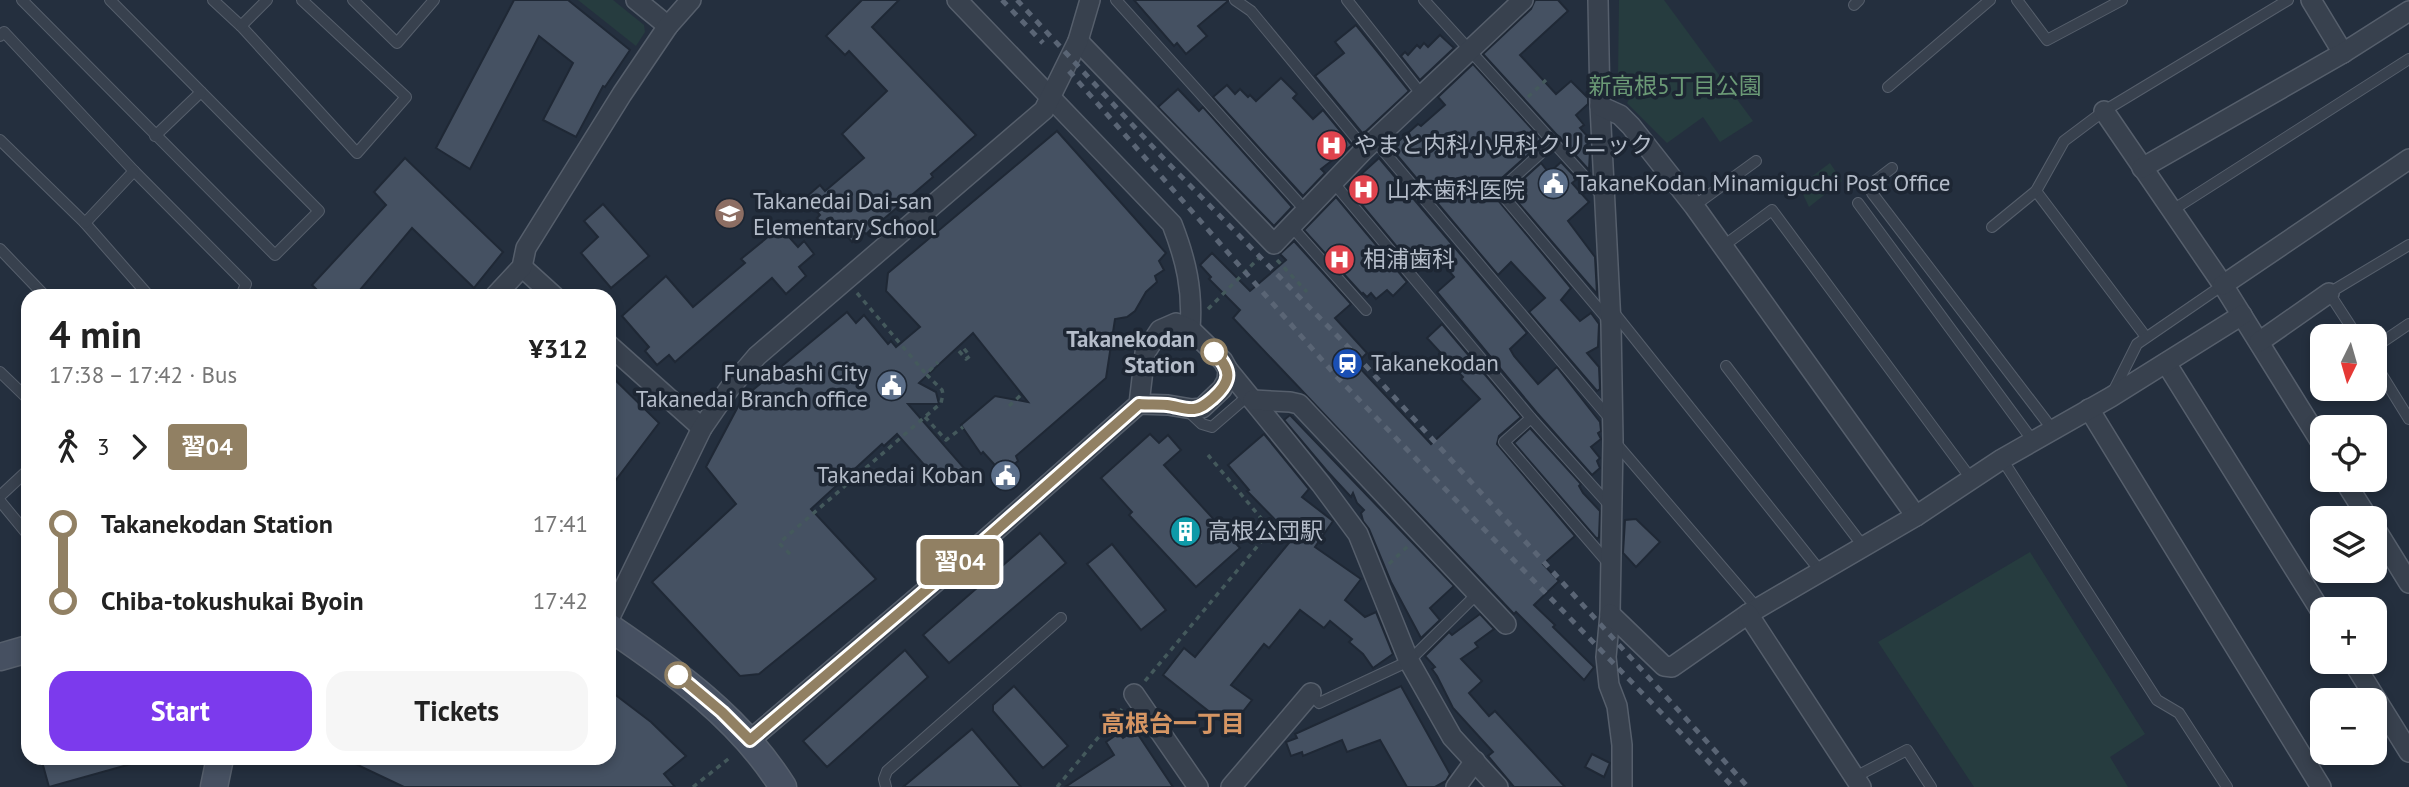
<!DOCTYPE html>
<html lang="en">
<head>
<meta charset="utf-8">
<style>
  body { margin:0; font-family:"PT Sans","Noto Sans JP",sans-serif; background:#f6f6f6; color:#222; height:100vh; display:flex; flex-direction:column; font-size:26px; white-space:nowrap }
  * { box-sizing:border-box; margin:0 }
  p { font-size:23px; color:#767676 }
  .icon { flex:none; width:38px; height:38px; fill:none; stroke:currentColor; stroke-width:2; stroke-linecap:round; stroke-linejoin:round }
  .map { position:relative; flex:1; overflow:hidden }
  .details { position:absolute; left:21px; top:289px; width:595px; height:476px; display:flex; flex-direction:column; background:#fff; border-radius:21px; box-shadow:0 4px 10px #0003 }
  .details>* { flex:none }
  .badge { padding:0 14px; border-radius:5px; font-size:24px; line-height:46px }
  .needle { width:46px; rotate:185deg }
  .fabs { position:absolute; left:2310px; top:324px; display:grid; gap:14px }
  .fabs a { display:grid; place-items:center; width:77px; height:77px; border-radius:14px; background:#fff; box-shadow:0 4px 10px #0003; font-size:35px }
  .map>.badge { position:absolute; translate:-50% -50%; box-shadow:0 0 0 4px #fff }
  .legs { display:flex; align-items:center; gap:10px; height:77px; padding:0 28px; font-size:23px }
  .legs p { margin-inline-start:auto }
  .overview { display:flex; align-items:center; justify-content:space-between; height:119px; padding:0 28px }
  h1 { font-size:38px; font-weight:700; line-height:52px }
  .action { display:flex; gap:14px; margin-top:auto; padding:14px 28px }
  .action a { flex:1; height:80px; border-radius:21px; background:#7c3aed; color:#fff; font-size:28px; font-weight:700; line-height:80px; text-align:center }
  .action a+a { background:#f6f6f6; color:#222 }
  ul { padding:0 28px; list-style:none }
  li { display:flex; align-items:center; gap:24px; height:77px; font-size:26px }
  li i { display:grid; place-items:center; width:10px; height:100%; margin:0 9px; background:currentColor }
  li i::after { content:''; width:18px; height:18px; margin:-9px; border:5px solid; border-radius:50%; background:#fff }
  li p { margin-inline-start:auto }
  li:first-child i { background:linear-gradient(#0000 50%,currentColor 0) }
  li:last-child i { background:linear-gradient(currentColor 50%,#0000 0) }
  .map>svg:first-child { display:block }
  .green { fill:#263c3f }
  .building { fill:#455162; stroke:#1f2835; stroke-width:2 }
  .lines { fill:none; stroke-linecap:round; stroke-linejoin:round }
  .lane-casing { stroke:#565f6c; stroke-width:12 }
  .street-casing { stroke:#565f6c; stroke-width:22 }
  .secondary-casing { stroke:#565f6c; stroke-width:29 }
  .path { stroke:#44595c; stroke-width:3.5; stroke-dasharray:5 5; stroke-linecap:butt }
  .lane { stroke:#38414e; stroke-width:10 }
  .street { stroke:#38414e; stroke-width:19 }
  .secondary { stroke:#465061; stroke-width:26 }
  .rail { stroke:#5a6575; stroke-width:5; stroke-dasharray:7 7; stroke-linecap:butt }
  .line-1-casing { stroke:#fff; stroke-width:16 }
  .line-1 { stroke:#918063; stroke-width:10 }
  .stop-1-dot { fill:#fff; stroke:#918063; stroke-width:3.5 }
  .labels { text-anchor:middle; stroke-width:7; stroke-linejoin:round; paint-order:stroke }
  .park-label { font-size:23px; fill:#6b9a76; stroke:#1d2633 }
  .poi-label { font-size:23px; fill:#b4bcc9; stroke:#1d2633; text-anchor:start }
  .stop-label { font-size:23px; font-weight:bold; fill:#b4bcc9; stroke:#1d2633; text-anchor:end }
  .neighbourhood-label { font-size:24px; font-weight:bold; fill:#d59563; stroke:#1d2633 }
</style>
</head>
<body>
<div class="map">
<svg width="2409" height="787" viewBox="0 0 2409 787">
  <rect width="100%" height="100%" fill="#242f3e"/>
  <!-- green -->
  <g class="green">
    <path d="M578 0H613L644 25 645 32 636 46Z"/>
    <path d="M1619 0H1664L1753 121 1720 142 1703 117 1667 143 1627 103 1635 89 1618 78Z"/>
    <path d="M1830 163 1842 181 1809 207 1799 186Z"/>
    <path d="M2030 552 2145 734 2110 757 2128 787H1974L1878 642Z"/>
  </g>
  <!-- building -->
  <g class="building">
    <path d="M514 0H568L630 50 605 87 603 86 576 137 543 120 573 63 539 36 470 169 436 148Z"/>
    <path d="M862 0H899L872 27 976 135 931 174 933 177 866 234 864 232 852 242 839 227 831 234 817 218 820 215 805 198 820 185 825 191 864 158 842 134 887 91 849 51 845 55 826 36Z"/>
    <path d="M1134 0H1228V1L1198 26 1207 36 1186 54 1177 43 1174 46Z"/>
    <path d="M1535 0H1558L1568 11 1520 55 1556 94 1571 81 1588 98V104L1576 115 1584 125 1580 128 1589 138 1590 142 1585 146 1590 150 1589 170 1483 54 1531 9Z"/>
    <path d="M1356 25 1409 91 1363 134 1315 76 1344 53 1335 42Z"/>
    <path d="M1440 35 1454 48 1420 80 1401 56 1405 52 1408 55 1417 45 1420 48 1424 43 1428 47Z"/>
    <path d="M1473 64 1541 139 1529 150 1531 152 1494 185 1492 193 1571 288 1561 300 1580 321 1591 313 1599 324 1598 347 1587 353 1599 367 1600 389 1597 391 1529 312 1545 298 1511 262 1498 275 1391 148 1418 124 1421 126 1445 105 1438 97Z"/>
    <path d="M1281 78 1297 94 1293 98 1313 119 1323 110 1352 145 1321 169 1325 173 1303 196 1213 97 1227 85 1235 94 1240 89 1248 97 1250 95 1256 101Z"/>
    <path d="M1178 89 1199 111 1203 107 1292 207 1274 226 1158 107Z"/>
    <path d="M1057 131 1166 253 1159 261 1164 270 1155 276 1157 282 1146 292 1135 311 1127 317 1115 319 1106 378 1016 456 1018 461 1003 474 983 452 981 454 961 425 995 396 1028 402 973 333 919 383 936 392 939 404H908L964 468 942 485 897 434 884 446 882 444 811 509 876 579 759 674 740 676 652 582 736 504 706 467 742 399 847 312 856 323 864 315 888 344 891 341 896 347 920 327 886 291 888 273Z"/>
    <path d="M405 158 503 252 474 288 412 228 355 296H323L312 285 386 205 374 192Z"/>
    <path d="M1379 158 1527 333 1510 349 1514 356 1538 384 1557 367 1600 422 1601 431 1598 433 1601 439 1591 447 1600 458 1597 461 1600 468 1592 475 1537 413 1437 292 1454 277 1436 255 1418 272 1347 187Z"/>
    <path d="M1561 162 1577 179 1572 183 1589 202 1568 221 1595 257 1597 294 1509 192 1541 163 1549 173Z"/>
    <path d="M1336 197 1407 282 1393 296 1387 290 1376 299 1371 293 1367 297 1363 293 1362 294 1304 230Z"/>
    <path d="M603 204 649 256 611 288 581 253 598 237 584 221Z"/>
    <path d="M780 227 798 247 804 241 814 254 799 267 806 276 786 294 772 278 675 362 669 355 657 365 645 351 649 347 622 316 666 276 693 307 745 263 741 259Z"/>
    <path d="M1294 241 1351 304 1335 318 1367 353 1356 364 1431 444 1480 399 1461 379 1463 377 1427 338 1442 324 1521 417 1499 436 1497 444 1575 536 1543 564 1559 581 1534 605 1555 625 1553 627 1594 667 1584 680 1516 612 1514 614 1233 318 1240 310 1209 279 1211 277 1200 265 1212 253 1250 291 1286 260 1280 254Z"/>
    <path d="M609 374 659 423 609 489Z"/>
    <path d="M1290 415 1454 586 1430 608 1440 620 1421 638 1391 582 1369 529 1363 521 1361 513 1364 510 1357 503 1353 493 1351 497 1327 471 1284 420Z"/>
    <path d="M1530 428 1581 484 1579 486 1583 493 1600 511 1599 537 1597 539 1514 443Z"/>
    <path d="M1150 434 1159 443 1168 435 1181 450 1164 465 1240 548 1196 587 1129 515 1132 512 1101 478Z"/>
    <path d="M1264 434 1309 489 1302 497 1333 521 1315 547 1361 579 1345 600 1365 617 1376 612 1393 654 1373 668 1363 654 1349 642 1352 639 1330 621 1324 628 1300 610 1269 648 1264 644 1231 685 1252 700 1230 728 1163 675 1184 648 1195 657 1293 538 1247 491 1249 490 1228 465Z"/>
    <path d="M1636 519 1660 542 1636 567 1623 553 1625 520Z"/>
    <path d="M1040 533 1066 563 949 663 923 635Z"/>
    <path d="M1112 544 1166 610 1141 630 1087 564Z"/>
    <path d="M1480 614 1494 629 1475 643 1478 647 1461 659 1482 681 1469 693 1489 716 1495 711 1565 787H1514L1488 756 1493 752 1453 708 1437 676 1432 669 1435 667 1425 656 1449 632 1452 635Z"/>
    <path d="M905 650 928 677 827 767 803 741Z"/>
    <path d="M1014 686 1068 746 1043 768 993 711V705Z"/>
    <path d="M1401 686 1450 774 1446 781 1435 787H1407L1380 740 1347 752 1342 740 1303 756 1302 752 1291 756 1286 742 1297 738 1295 734Z"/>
    <path d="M609 690 651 722 686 756 664 774 675 787H404L343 758H609Z"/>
    <path d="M972 729 1021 787H903Z"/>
    <path d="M1135 730 1173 787H1065L1114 755 1106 742 1119 733 1123 738Z"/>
    <path d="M1592 754 1610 763 1604 777 1585 767Z"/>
    <path d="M41 758H138V762L49 787Z"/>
  </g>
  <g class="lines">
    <defs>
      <g id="lane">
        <path d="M22 0 275 255 319 211 110 0"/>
        <path d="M213 0 241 26 357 153 406 97 302 0"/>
        <path d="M353 0 397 43 434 0"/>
        <path d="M1116 0 1306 211"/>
        <path d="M1235 0 1251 11 1365 149"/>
        <path d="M1347 0 1422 95"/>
        <path d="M1424 0 1604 198"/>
        <path d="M2017 0 2047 40 2122 0"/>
        <path d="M1854 5 1859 0"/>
        <path d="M241 26 267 0"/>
        <path d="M0 36 4 32 134 171 246 284 241 296"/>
        <path d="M1888 87 1990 0"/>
        <path d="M155 136 201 92"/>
        <path d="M0 140 85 223 149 296"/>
        <path d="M1375 141 1611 420"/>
        <path d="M1552 143 1499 191 1609 321"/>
        <path d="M1892 168 1875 181 1872 193 2053 430"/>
        <path d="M1333 182 1531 418 1611 507"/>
        <path d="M2036 191 2146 337"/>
        <path d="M1858 203 2033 441"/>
        <path d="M1694 206 1756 161"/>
        <path d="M2171 211 2409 59"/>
        <path d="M85 223 134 171"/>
        <path d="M1291 226 1366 310"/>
        <path d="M1992 227 2036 191 2064 141 2104 111 2288 0"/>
        <path d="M1722 247 1772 210 1972 480"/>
        <path d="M0 249 45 296"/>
        <path d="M1612 310 1821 572"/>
        <path d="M2357 336 2329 293 2409 245"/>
        <path d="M2375 347 2409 324"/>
        <path d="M2375 364 2409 419"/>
        <path d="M1726 366 1863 546"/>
        <path d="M0 372 28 399"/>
        <path d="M2114 390 2137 344 2223 285"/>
        <path d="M1187 410 1202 424 1212 427 1249 395"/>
        <path d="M1531 418 1504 442 1609 564"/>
        <path d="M1614 441 1757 608"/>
        <path d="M2002 459 2157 700 2179 713 2227 787"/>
        <path d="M0 496 28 470"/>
        <path d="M0 501 28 535"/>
        <path d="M28 574V577"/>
        <path d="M1311 693 1319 703 1409 661 1477 594"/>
        <path d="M1855 777 1907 750 1931 787"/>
        <path d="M886 787 884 779 887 771 1061 618"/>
      </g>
      <g id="street">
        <path d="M636 0 668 26"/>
        <path d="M957 0 1172 224C1186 260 1193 290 1190 329"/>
        <path d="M1598 0 1600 106 1611 324 1613 440 1610 614 1606 657 1609 685 1617 706 1622 745V787"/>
        <path d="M2311 0 2343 53"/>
        <path d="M1078 41 1274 244 1365 149 1523 0"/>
        <path d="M1600 106 1620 115 1631 126 1694 206 1916 516"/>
        <path d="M2104 111 2223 285 2322 444"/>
        <path d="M2142 168 2343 53 2409 11"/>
        <path d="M522 267 554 296"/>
        <path d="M2223 285 2409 159"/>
        <path d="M495 296 522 267 526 248 622 94 668 26 691 0"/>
        <path d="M2259 342 2329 293"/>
        <path d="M609 345 702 428"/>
        <path d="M2166 363 2322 613"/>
        <path d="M1228 370 1321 484 1358 534 1409 661 1452 737 1498 787"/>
        <path d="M1253 400 1290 402 1299 404 1506 624"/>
        <path d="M2089 409 2321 787"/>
        <path d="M2344 480 2368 518"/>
        <path d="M2375 528 2409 583"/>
        <path d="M1610 614 1664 666 1672 667 1748 614 1916 516 2002 459 2111 397 2242 315"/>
        <path d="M1748 614 1861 787"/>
        <path d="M609 619 702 428 729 389 757 356 1044 110 1078 41 1090 0"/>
        <path d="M2353 662 2409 752"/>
        <path d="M1134 694 1198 787"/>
        <path d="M750 740 985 540 1139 404 1145 353 1160 330 1176 323 1190 329 1223 361 1228 370 1227 380 1222 389 1202 408 1192 409 1168 405 1139 404"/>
        <path d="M1231 787 1311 693"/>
        <path d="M1456 787 1475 761"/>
      </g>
      <g id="secondary">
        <path d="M609 627C675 672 740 718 783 787"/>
        <path d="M0 657 28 649"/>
        <path d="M214 787 220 758"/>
      </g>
    </defs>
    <!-- lane casing -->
    <use href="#lane" class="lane-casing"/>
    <!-- street casing -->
    <use href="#street" class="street-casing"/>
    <!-- secondary casing -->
    <use href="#secondary" class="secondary-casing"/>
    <!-- path -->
    <g class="path">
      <path d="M1528 97 1546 80"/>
      <path d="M1277 260 1307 292"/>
      <path d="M857 293 926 374"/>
      <path d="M1208 309 1262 255"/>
      <path d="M959 351 966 359 970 356 961 345"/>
      <path d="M1009 406 1022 394"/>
      <path d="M925 417 946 440 963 427"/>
      <path d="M790 554 779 543 941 403 943 394 942 390 926 374 938 362"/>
      <path d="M1389 564 1409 545"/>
      <path d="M1145 681 1271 530 1208 455"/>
      <path d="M693 787 732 756"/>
      <path d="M1057 787 1122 709"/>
    </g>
    <!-- lane -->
    <use href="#lane" class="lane"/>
    <!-- street -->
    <use href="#street" class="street"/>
    <!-- secondary -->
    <use href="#secondary" class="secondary"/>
    <!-- rail -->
    <g class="rail">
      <path d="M1002 0 1043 43"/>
      <path d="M1017 0 1164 159 1356 355 1748 787"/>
      <path d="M1069 71 1337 377 1733 787"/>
    </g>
  </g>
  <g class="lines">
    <defs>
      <path id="line-1" d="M678 675 722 712 750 740 985 540 1139 404C1148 405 1157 404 1167 405 1176 406 1185 410 1194 409 1202 408 1207 403 1213 398 1232 381 1232 370 1214 352"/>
    </defs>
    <!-- line-1 casing -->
    <use href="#line-1" class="line-1-casing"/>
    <!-- line-1 -->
    <use href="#line-1" class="line-1"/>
  </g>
  <!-- icons -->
  <defs>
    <symbol id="hospital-disc" viewBox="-11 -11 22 22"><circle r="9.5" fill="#e0444e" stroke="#1d2633"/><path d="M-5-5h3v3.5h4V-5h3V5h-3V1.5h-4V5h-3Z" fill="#fff"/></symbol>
    <symbol id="civic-disc" viewBox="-11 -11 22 22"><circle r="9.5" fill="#5c6f8a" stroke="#1d2633"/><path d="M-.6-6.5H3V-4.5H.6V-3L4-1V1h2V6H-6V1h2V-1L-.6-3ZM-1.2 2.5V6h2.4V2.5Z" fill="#fff"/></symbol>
    <symbol id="school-disc" viewBox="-11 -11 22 22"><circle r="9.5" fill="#8d6e63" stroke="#1d2633"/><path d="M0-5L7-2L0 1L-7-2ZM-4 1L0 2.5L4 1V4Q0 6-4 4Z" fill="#fff"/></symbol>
    <symbol id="station-disc" viewBox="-11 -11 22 22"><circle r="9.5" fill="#1a4fb4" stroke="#1d2633"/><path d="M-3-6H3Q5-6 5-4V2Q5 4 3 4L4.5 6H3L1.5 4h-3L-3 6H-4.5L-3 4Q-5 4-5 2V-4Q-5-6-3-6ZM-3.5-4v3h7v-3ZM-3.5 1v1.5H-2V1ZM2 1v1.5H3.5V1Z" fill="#fff"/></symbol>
    <symbol id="building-disc" viewBox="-11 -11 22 22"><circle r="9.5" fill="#0f9aa8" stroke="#1d2633"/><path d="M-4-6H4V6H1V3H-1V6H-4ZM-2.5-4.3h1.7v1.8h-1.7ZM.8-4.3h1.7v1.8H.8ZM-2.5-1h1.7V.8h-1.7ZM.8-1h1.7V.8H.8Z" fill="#fff"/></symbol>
  </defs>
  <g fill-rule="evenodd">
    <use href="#hospital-disc" x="1314" y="128" width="35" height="35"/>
    <use href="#civic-disc" x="1536" y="166" width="35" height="35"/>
    <use href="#hospital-disc" x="1346" y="172" width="35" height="35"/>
    <use href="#school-disc" x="712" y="196" width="35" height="35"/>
    <use href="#hospital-disc" x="1322" y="242" width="35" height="35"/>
    <use href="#station-disc" x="1330" y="346" width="35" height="35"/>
    <use href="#civic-disc" x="874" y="368" width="35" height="35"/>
    <use href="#civic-disc" x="988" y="458" width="35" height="35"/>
    <use href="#building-disc" x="1168" y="514" width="35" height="35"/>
  </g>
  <!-- markers -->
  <g class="stop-1-dot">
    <circle cx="1214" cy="352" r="12"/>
    <circle cx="678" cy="675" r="12"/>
  </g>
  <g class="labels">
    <!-- park labels -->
    <g class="park-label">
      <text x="1675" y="94">新高根5丁目公園</text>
    </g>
    <!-- poi labels -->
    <g class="poi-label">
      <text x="1354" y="153">やまと内科小児科クリニック</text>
      <text x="1576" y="191">TakaneKodan Minamiguchi Post Office</text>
      <text x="1387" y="198">山本歯科医院</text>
      <text x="753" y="209">Takanedai Dai-san<tspan x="753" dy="26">Elementary School</tspan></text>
      <text x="1363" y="267">相浦歯科</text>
      <text x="1371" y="371">Takanekodan</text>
      <text x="868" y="381" text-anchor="end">Funabashi City<tspan x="868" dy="26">Takanedai Branch office</tspan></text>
      <text x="983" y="483" text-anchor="end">Takanedai Koban</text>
      <text x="1208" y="539">高根公団駅</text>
    </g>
    <!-- stop labels -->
    <g class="stop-label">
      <text x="1195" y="347">Takanekodan<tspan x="1195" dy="26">Station</tspan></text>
    </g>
    <!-- neighbourhood labels -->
    <g class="neighbourhood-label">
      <text x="1173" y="732">高根台一丁目</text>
    </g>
  </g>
</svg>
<div class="fabs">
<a><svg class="needle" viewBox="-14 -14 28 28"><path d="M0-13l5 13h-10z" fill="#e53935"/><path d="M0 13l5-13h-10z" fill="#767676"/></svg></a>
<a><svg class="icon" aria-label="locate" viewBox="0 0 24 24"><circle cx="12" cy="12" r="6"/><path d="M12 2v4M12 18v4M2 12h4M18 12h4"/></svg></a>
<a><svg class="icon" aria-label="layers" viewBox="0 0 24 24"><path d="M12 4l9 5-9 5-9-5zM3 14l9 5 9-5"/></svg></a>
<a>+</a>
<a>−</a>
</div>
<b class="badge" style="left:960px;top:562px;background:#918063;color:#fff">習04</b>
<section class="details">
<div class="overview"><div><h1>4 min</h1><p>17:38 – 17:42 · Bus</p></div><b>¥312</b></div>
<div class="legs"><svg class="icon" aria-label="walk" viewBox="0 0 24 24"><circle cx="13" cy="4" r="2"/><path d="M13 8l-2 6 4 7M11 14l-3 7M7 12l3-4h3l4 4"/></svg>3<svg class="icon" aria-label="forward" viewBox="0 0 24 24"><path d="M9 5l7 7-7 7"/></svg><b class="badge" style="background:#918063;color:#fff">習04</b></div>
<ul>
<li><i style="color:#918063"></i><b>Takanekodan Station</b><p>17:41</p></li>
<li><i style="color:#918063"></i><b>Chiba-tokushukai Byoin</b><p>17:42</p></li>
</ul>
<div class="action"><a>Start</a><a>Tickets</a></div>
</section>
</div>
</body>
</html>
